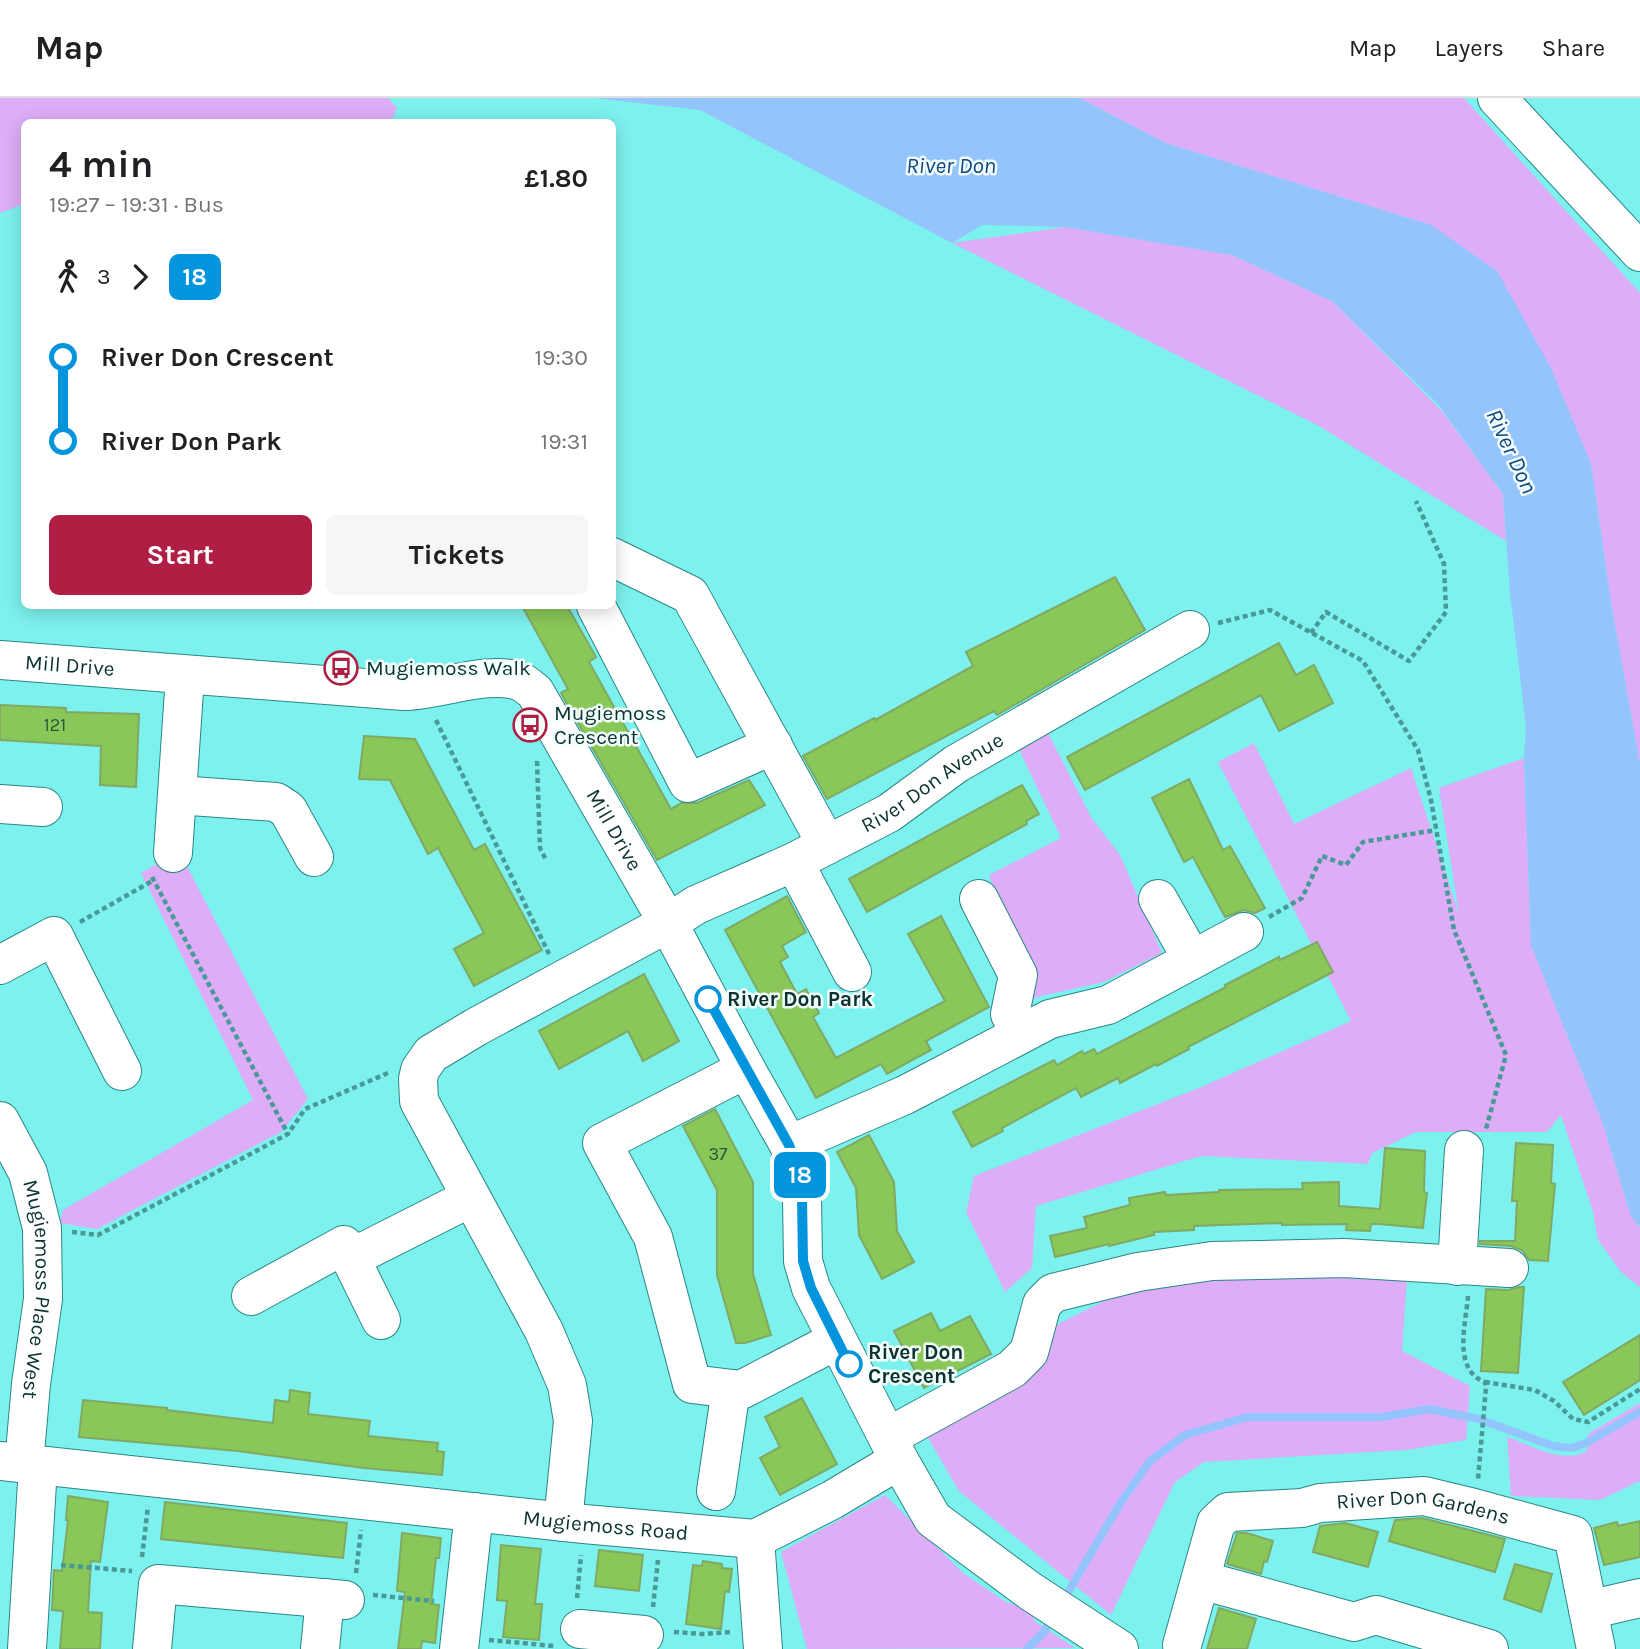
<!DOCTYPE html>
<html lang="en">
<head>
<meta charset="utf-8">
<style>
  body { margin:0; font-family:Karla,sans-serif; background:#f6f6f6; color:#202124; height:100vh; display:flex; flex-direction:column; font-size:26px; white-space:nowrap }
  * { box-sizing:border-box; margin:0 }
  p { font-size:23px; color:#757577 }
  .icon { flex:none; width:38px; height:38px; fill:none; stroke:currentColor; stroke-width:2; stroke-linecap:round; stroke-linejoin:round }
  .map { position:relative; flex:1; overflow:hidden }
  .side { position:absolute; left:21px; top:21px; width:595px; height:490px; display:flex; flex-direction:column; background:#fff; border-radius:10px; box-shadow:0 4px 18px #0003 }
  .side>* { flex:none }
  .badge { padding:0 14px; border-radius:10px; font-size:24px; line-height:46px }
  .map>.badge { position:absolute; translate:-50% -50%; box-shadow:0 0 0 4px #fff }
  .legs { display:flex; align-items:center; gap:10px; height:77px; padding:0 28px; font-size:23px }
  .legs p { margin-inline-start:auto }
  .overview { display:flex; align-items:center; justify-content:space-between; height:119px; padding:0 28px }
  h1 { font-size:38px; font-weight:700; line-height:52px }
  .action { display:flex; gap:14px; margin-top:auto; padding:14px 28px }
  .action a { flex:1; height:80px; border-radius:10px; background:#b11e44; color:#fff; font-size:28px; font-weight:700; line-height:80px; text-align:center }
  .action a+a { background:#f6f6f6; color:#202124 }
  ul { padding:0 28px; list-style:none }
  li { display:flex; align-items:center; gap:24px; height:84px; font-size:26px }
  li i { display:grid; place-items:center; width:10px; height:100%; margin:0 9px; background:currentColor }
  li i::after { content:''; width:18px; height:18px; margin:-9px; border:5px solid; border-radius:50%; background:#fff }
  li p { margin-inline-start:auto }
  li:first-child i { background:linear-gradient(#0000 50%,currentColor 0) }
  li:last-child i { background:linear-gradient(currentColor 50%,#0000 0) }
  header { display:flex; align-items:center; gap:42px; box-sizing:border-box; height:98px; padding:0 35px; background:#fff; border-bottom:2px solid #e0e0e0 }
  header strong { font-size:33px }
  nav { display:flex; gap:38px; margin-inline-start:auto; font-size:24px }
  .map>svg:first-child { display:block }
  .green { fill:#ddaef7 }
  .water { fill:#94c4fc }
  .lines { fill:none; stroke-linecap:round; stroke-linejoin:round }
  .stream { stroke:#94c4fc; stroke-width:8 }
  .building { fill:#89c758; stroke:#80a963; stroke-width:2 }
  .minor-casing { stroke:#298785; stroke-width:40 }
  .path { stroke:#489997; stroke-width:4.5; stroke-dasharray:5 3.5; stroke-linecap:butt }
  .minor { stroke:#fff; stroke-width:38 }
  .line-1-casing { stroke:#fff; stroke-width:16 }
  .line-1 { stroke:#0295dd; stroke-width:10 }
  .stop-1-dot { fill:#fff; stroke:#0295dd; stroke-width:3.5 }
  .labels { text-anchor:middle; stroke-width:5; stroke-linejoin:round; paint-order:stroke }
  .number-label { font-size:18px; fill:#2a573b }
  .street-label { font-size:21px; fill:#0b3231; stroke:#f4fefd }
  .poi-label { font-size:21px; fill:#0b3231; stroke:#f4fefd; text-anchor:start }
  .stop-label { font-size:21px; font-weight:bold; fill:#0b3231; stroke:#f4fefd; text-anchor:start }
  .water-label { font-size:23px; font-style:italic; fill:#0f4882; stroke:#f4fefd }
</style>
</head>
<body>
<header>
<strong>Map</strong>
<nav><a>Map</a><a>Layers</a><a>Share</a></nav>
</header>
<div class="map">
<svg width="1640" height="1551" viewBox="0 0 1640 1551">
  <rect width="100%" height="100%" fill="#7df1ee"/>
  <!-- green -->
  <g class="green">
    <path d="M0 0H388L397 10 391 24H24V106L0 115Z"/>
    <path d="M1079 0H1464L1640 195V667L1611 505 1591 366 1431 127 1165 45Z"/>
    <path d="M1065 129 1232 157 1332 203 1443 314 1503 396 1506 443 1319 328 952 145Z"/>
    <path d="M1045 629 1091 719 1120 757 1162 855 1104 884 1041 898 1022 905 1023 865 989 777 1061 740 1016 645Z"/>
    <path d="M1254 645 1294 726 1411 670 1459 816 1439 690 1524 660 1531 847 1603 1026 1631 1118 1640 1129V1189L1621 1174 1598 1142 1593 1114 1561 1017 1547 1034H1416L1372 1055 1368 1066 1201 1058 1036 1108 1032 1170 1005 1194 966 1114 974 1078 1199 990 1351 923 1218 664Z"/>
    <path d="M179 753 308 1001 281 1034 97 1131 60 1125 63 1112 253 1002 141 775Z"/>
    <path d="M1214 1176 1407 1182 1402 1253 1470 1288 1466 1342 1407 1352 1204 1364 1175 1384 1111 1517 959 1393 928 1340 1052 1229 1112 1199Z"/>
    <path d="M1640 1305V1383L1600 1402 1511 1398 1507 1339C1531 1347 1563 1367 1587 1353L1588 1336Z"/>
    <path d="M885 1397 963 1475 1006 1504 1038 1516 1033 1522 1075 1550 807 1551 781 1454Z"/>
  </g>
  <!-- water -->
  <path class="water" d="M594 0H1079L1165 45 1431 127 1497 173 1551 270 1591 366 1611 505 1640 667V1129L1631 1118 1603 1026 1531 847 1524 660 1526 629 1510 495 1503 396 1438 306 1332 203 1232 157 1065 129 982 127 952 145 700 12Z"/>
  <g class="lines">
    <!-- stream -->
    <g class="stream">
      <path d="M1064 1501 1121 1404 1150 1363 1185 1337 1248 1319H1382L1429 1311 1479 1321 1553 1348 1572 1350 1586 1345 1640 1314"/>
      <path d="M1027 1551 1044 1534 1053 1518"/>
    </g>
  </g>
  <!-- building -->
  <g class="building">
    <path d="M1115 479 1145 532 997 617 994 613 827 701 803 658 874 620 875 622 973 568 966 554Z"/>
    <path d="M522 508H567L596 559 589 564 671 711 681 705H697L749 682 765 707 657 762 567 606 561 595 568 591Z"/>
    <path d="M1279 545 1296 577 1314 567 1333 605 1279 633 1261 597 1085 692 1067 659Z"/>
    <path d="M0 607 66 610V614L139 616 136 689 100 687 101 648 0 642Z"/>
    <path d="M364 638 415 641 474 752 485 746 542 852 474 888 454 851 484 835 438 750 428 756 390 682 359 681Z"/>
    <path d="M1189 681 1223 752 1230 748 1265 810 1255 815 1244 812 1225 819 1193 759 1184 764 1152 700Z"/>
    <path d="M1022 687 1039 716 1026 723 1027 726 867 814 849 781Z"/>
    <path d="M787 798 806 834 782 848 788 859 780 864 797 896 806 891 819 915 813 919 836 960 945 903 908 836 941 818 989 909 926 943 931 952 914 961 887 976 881 966 816 1000 725 832Z"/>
    <path d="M1317 844 1333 874 1188 949 1189 951 1157 968 1156 966 1120 985 1118 980 1081 999 1076 990 1002 1030 1003 1033 972 1049 953 1014 1054 962 1057 967 1082 953 1084 956 1094 951 1097 956 1226 889 1225 887 1279 859 1280 862Z"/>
    <path d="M644 876 679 943 643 963 628 933 559 971 539 933Z"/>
    <path d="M715 1011 753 1084V1176L771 1237 745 1245H736L717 1177V1092L683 1028Z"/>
    <path d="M869 1037 894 1084 897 1133 914 1164 882 1181 859 1137 856 1090 837 1054Z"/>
    <path d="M1516 1045 1553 1047 1551 1085 1555 1086 1548 1163 1529 1162 1522 1152 1511 1148 1480 1146V1143H1515L1517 1103H1512Z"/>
    <path d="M1385 1050 1425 1053 1424 1094 1427 1095 1423 1130 1379 1126H1371L1370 1133 1346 1132 1347 1126 1282 1127V1125L1194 1128V1132L1154 1134V1137L1109 1148V1146L1055 1159 1050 1138 1087 1130 1084 1119 1130 1107 1129 1100 1165 1094 1166 1097 1219 1094V1092L1303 1091 1302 1085 1339 1084V1108L1380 1111Z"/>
    <path d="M1520 1189H1524L1518 1275 1481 1273 1486 1191 1508 1192Z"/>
    <path d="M931 1215 940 1233 970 1218 991 1256 924 1290 894 1233Z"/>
    <path d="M1640 1237V1282L1584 1317 1563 1284Z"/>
    <path d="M290 1292 310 1295 308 1316 370 1323 368 1338 438 1345 437 1353 444 1354 442 1377 364 1370 238 1353 79 1339 83 1302 167 1310V1312L273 1325 275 1302 289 1304Z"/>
    <path d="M802 1300 837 1366 780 1397 760 1360 780 1349 765 1319Z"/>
    <path d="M68 1398 108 1404 100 1464 91 1463 88 1514 102 1515 100 1551H60L63 1513 52 1512 54 1472 62 1473 68 1422H66Z"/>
    <path d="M165 1404 347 1425 343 1460 161 1441Z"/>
    <path d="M1422 1420 1505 1441 1495 1474 1389 1443 1395 1422Z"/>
    <path d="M1640 1423V1459L1604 1467 1594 1430 1617 1424 1618 1428Z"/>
    <path d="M1345 1425 1378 1434 1368 1469 1313 1454 1320 1428Z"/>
    <path d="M402 1435 441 1440 439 1460H436L431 1506 439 1507 435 1545 422 1543 421 1551H398L405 1494 397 1493Z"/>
    <path d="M1237 1435H1247L1273 1443 1267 1464 1264 1463 1261 1476 1227 1466Z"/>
    <path d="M501 1447 541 1451 535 1506H542L539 1542 503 1539 507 1503 497 1502Z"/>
    <path d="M599 1452 643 1457 639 1493 595 1488Z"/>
    <path d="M703 1463 722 1466V1470L732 1471 729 1494 725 1493 721 1531 686 1526 693 1467 702 1468Z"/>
    <path d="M1515 1466 1552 1476 1541 1514 1504 1501Z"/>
    <path d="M1219 1510 1256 1521 1247 1551H1207Z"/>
  </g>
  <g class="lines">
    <defs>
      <g id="minor">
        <path d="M1497 0 1640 154"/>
        <path d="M612 459 690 497 827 747"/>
        <path d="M596 508 688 685 773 647"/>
        <path id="s1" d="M0 562 404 593C437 593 491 571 521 584 526 586 531 591 535 594L668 825 746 971 789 1047 799 1076 802 1100 803 1163 811 1190 899 1362 933 1421 1030 1493 1119 1551"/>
        <path d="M177 697 276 704 288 712 314 759"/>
        <path d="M0 706 43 709"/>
        <path d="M173 755 185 578"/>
        <path d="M794 764 852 874"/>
        <path d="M979 801 1018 877 1010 916 1020 936"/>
        <path d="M1158 801 1192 861"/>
        <path d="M0 867 54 838 122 973"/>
        <path d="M746 971 602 1045 653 1139 692 1286 741 1292 837 1242"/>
        <path id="s2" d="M0 1023 28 1075 42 1130 43 1201 31 1286 24 1366"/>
        <path d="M789 1047 905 997 1050 921 1108 907 1244 834"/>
        <path d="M351 1160 470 1100"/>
        <path d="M1457 1168 1464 1052"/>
        <path d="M251 1198 344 1147 381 1222"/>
        <path d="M888 1339 1012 1271 1029 1254 1042 1206 1053 1195 1138 1174 1212 1163 1344 1160 1509 1170"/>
        <path id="s3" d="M0 1363 584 1426 755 1441 832 1402 899 1362"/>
        <path d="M716 1393 731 1291"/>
        <path id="s4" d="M563 1424 573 1323 567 1287 544 1233 419 1003 418 981 420 972 431 956 476 929 668 825 696 807 794 764 889 715 956 666 1190 532"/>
        <path d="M755 1441 763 1551"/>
        <path d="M1201 1482 1354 1524 1376 1517 1489 1551"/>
        <path d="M1588 1512 1640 1500"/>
        <path d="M580 1531 644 1537"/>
        <path id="s5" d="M1182 1547 1216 1425 1228 1414 1302 1410 1320 1405 1424 1398 1474 1410 1573 1437 1596 1551"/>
        <path d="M27 1551 38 1368"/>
        <path d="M152 1551 158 1486 345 1502"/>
        <path d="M320 1551 325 1500"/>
        <path d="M459 1551 474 1414"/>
      </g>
    </defs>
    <!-- minor casing -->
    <use href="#minor" class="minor-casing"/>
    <!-- path -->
    <g class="path">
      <path d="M1218 525 1270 512 1363 563 1418 652 1431 702 1454 832 1506 957 1486 1031"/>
      <path d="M1311 535 1326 514 1409 563 1446 514 1444 466 1416 403"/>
      <path d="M436 622 549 856"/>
      <path d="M537 663 540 750 546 762"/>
      <path d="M152 779 288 1036"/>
      <path d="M1269 819 1302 800 1322 758 1346 767 1363 744 1436 732"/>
      <path d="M80 824 154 782"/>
      <path d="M72 1134 98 1137 288 1036 305 1011 388 975"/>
      <path d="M1468 1198C1466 1225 1452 1272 1485 1284L1486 1289 1478 1381"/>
      <path d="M1485 1284 1535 1292 1554 1303 1573 1321 1588 1324 1640 1291"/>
      <path d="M142 1459 148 1408"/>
      <path d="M61 1467 132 1473"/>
      <path d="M356 1475 361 1432"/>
      <path d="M373 1497 434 1503"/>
      <path d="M577 1500 581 1457"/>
      <path d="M653 1509 658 1462"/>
      <path d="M674 1534 703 1536 731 1534"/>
      <path d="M489 1542 554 1548"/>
    </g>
    <!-- minor -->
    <use href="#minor" class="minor"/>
  </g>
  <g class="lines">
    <defs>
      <path id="line-1" d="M708 901 789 1047 799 1076 802 1100 803 1163 811 1190 849 1266"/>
    </defs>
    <!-- line-1 casing -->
    <use href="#line-1" class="line-1-casing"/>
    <!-- line-1 -->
    <use href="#line-1" class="line-1"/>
  </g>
  <!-- icons -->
  <defs>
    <symbol id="bus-ring" viewBox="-11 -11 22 22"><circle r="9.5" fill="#f4fefd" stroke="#b11e44" stroke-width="1.5"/><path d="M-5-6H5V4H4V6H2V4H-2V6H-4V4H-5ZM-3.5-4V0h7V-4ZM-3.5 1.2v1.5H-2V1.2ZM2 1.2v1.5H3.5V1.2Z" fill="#b11e44"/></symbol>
  </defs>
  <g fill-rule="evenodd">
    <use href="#bus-ring" x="322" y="551" width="38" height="38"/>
    <use href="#bus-ring" x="511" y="608" width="38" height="38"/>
  </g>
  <!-- markers -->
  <g class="stop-1-dot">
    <circle cx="708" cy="901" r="12"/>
    <circle cx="849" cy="1266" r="12"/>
  </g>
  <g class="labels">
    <!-- number labels -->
    <g class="number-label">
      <text x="55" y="633">121</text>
      <text x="718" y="1062">37</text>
    </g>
    <!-- street labels -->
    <g class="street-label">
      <text dy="7" stroke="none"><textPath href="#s1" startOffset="70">Mill Drive</textPath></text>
      <text dy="7" stroke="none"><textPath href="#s4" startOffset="1080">River Don Avenue</textPath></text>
      <text dy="7" stroke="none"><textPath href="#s1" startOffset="700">Mill Drive</textPath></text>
      <text dy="7" stroke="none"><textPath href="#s2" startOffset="177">Mugiemoss Place West</textPath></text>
      <text dy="7" stroke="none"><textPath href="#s5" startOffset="340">River Don Gardens</textPath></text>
      <text dy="7" stroke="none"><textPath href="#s3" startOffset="609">Mugiemoss Road</textPath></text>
    </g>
    <!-- poi labels -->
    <g class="poi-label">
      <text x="366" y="577">Mugiemoss Walk</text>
      <text x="554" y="622">Mugiemoss<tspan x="554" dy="24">Crescent</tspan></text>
    </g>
    <!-- stop labels -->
    <g class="stop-label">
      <text x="727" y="908">River Don Park</text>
      <text x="868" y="1261">River Don<tspan x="868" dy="24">Crescent</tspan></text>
    </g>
    <!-- water labels -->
    <g class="water-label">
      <text x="951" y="75">River Don</text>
      <text transform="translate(1512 353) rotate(65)" y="8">River Don</text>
    </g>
  </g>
</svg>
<b class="badge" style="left:800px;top:1077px;background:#0295dd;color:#fff">18</b>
<section class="side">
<div class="overview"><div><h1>4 min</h1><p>19:27 – 19:31 · Bus</p></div><b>£1.80</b></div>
<div class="legs"><svg class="icon" aria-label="walk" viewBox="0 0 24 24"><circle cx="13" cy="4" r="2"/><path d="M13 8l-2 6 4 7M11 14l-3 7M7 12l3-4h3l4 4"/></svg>3<svg class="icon" aria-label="forward" viewBox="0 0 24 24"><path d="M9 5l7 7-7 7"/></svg><b class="badge" style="background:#0295dd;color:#fff">18</b></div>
<ul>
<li><i style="color:#0295dd"></i><b>River Don Crescent</b><p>19:30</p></li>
<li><i style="color:#0295dd"></i><b>River Don Park</b><p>19:31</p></li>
</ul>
<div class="action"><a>Start</a><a>Tickets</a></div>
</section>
</div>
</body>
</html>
